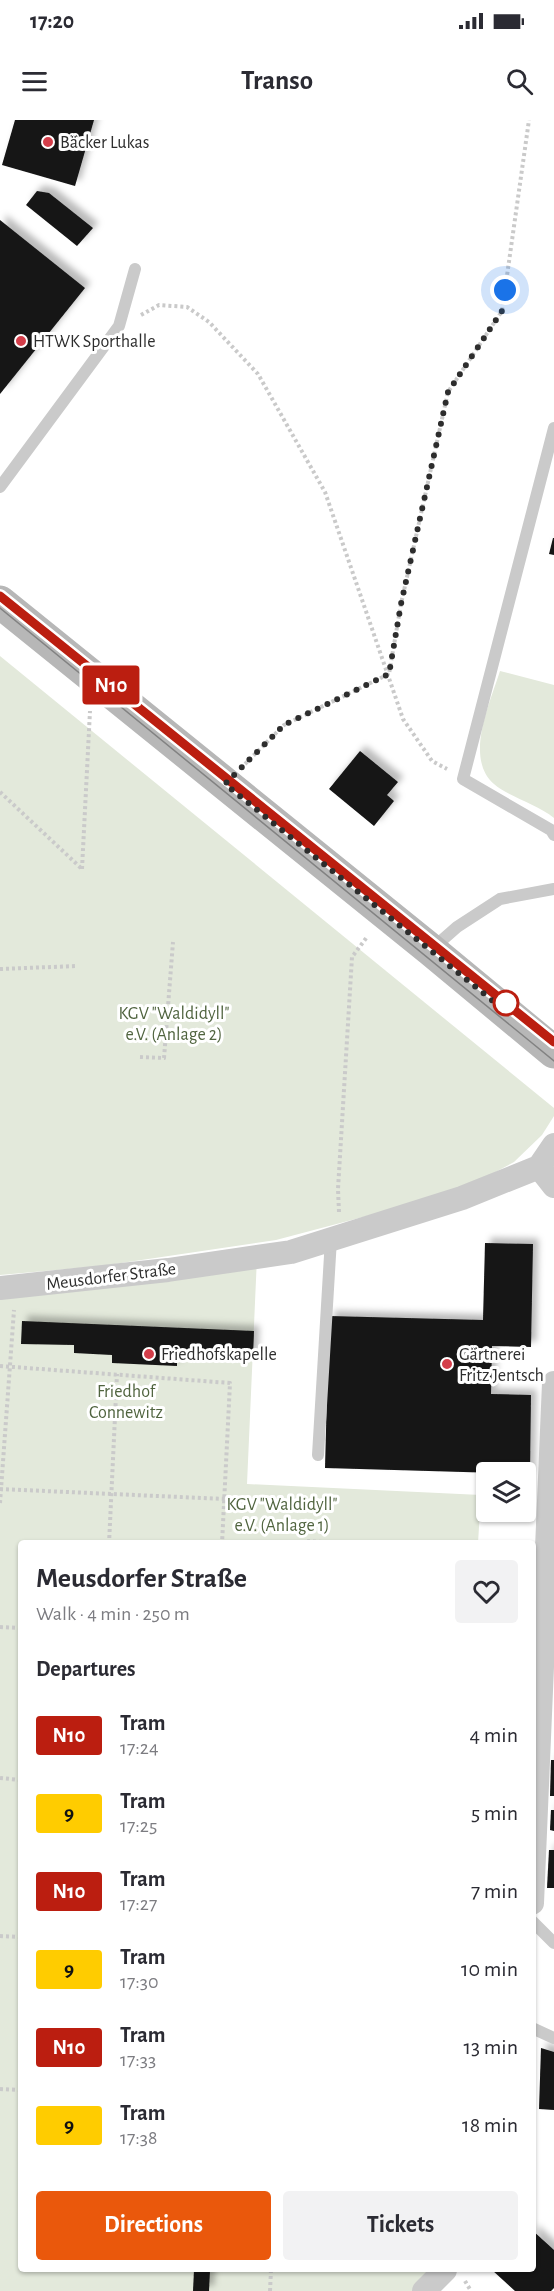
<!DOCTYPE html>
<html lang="en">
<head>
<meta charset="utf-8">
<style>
  body { margin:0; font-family:"Alegreya Sans",sans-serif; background:#f2f2f3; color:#2b2b33; height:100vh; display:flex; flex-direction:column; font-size:22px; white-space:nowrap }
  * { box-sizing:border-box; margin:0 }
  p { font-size:20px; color:#7c7c81 }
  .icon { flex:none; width:33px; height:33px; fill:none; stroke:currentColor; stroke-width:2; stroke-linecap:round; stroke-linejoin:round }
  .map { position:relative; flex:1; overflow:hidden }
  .panel { position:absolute; left:18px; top:1420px; width:518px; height:732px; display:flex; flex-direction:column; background:#fff; border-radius:6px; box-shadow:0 2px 4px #0004 }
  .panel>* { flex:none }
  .badge { padding:0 12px; border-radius:4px; font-size:21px; line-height:39px }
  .tools { position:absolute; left:476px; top:1342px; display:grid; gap:12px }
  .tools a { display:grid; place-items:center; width:60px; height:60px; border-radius:6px; background:#fff; box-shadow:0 2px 4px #0004; font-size:30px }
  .you { position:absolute; width:30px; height:30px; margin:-15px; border:4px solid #fff; border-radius:50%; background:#1a73e8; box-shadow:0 0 0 9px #1a73e833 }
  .map>.badge { position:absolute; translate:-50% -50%; box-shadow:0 0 0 3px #fff }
  h2 { padding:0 18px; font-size:22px; line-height:54px }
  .round { display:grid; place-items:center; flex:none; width:63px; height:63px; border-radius:6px; background:#f2f2f3 }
  .overview { display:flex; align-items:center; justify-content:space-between; height:102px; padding:0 18px }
  h1 { font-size:28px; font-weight:600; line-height:45px }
  .button { display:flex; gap:12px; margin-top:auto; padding:12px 18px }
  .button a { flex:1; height:69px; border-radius:6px; background:#ea580c; color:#fff; font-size:24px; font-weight:600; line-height:69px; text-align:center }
  .button a+a { background:#f2f2f3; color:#2b2b33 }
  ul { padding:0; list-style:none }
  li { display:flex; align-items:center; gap:18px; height:78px; padding:0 18px }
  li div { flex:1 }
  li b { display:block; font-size:22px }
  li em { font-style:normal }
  li .badge { min-width:66px; font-weight:700; text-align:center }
  .status { display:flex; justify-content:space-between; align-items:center; height:42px; padding:0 30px; background:#fff; direction:ltr }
  .status svg { height:16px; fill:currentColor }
  header { display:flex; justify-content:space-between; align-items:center; height:78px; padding:0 18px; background:#fff; font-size:27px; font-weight:600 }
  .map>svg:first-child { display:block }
  .green { fill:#e3e9db }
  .building { fill:#141414; filter:url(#shadow) }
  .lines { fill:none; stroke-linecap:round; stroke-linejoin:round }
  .path { stroke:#cacaca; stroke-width:4; stroke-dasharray:3 3; stroke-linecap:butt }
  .lane { stroke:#cacaca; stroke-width:12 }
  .street { stroke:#cacaca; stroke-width:24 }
  .secondary { stroke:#b7b7b7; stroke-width:33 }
  .tram { stroke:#828282; stroke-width:1.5 }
  .line-casing { stroke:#fff; stroke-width:14 }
  .line { stroke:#bb1e10; stroke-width:9 }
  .walk { stroke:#2d2d2d; stroke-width:6; stroke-dasharray:0 10.8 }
  .poi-dot { fill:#d43e4a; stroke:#fff; stroke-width:2 }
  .stop-dot { fill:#fff; stroke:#bb1e10; stroke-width:3 }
  .labels { text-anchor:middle; stroke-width:6; stroke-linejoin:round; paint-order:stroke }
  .poi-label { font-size:18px; fill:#2d2d2d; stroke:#fff; text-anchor:start }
  .park-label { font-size:18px; fill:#50643f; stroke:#fff }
  .street-label { font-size:18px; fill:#2d2d2d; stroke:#fff }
</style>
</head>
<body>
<div class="status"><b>17:20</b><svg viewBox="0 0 49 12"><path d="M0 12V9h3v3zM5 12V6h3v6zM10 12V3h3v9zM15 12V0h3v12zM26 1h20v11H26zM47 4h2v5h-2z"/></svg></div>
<header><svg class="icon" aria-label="menu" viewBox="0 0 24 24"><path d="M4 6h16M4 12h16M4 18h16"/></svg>Transo<svg class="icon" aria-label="search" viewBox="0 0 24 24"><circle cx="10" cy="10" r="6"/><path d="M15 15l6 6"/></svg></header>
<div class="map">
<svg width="554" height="2171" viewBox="0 0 554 2171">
  <defs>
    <filter id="shadow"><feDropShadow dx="5.5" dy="-5.5" stdDeviation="3" flood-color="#0004"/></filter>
  </defs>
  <rect width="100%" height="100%" fill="#fff"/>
  <!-- green -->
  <g class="green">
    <path d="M0 536 554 988V996L542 1015 514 1042 473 1064 416 1083 276 1120 101 1146 0 1155Z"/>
    <path d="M500 551 554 565V698C537 684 507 676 494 664 464 638 490 583 500 551Z"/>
    <path d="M257 1137 247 1364 481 1375 478 1423 21 1424V2150H445L424 2171H0V1168Z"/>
  </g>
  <!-- building -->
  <g class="building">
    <path d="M15 0H94L75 66 2 45Z"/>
    <path d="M37 71 49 73 93 108 77 126 26 85Z"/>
    <path d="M0 100 85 168 0 274Z"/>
    <path d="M553 418H554V435L549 434Z"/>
    <path d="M360 631 398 662 387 675 394 681 374 706 329 669Z"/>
    <path d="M485 1123 533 1124 531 1227 492 1226 491 1274 531 1275 530 1354 325 1348 329 1196 483 1200Z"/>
    <path d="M22 1201 254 1211 253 1237 177 1233V1246L112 1243V1235L74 1233V1225L21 1224Z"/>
    <path d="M551 1640H554V1676H550Z"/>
    <path d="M551 1690H554V1711L550 1710Z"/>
    <path d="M549 1730H554V1768H547Z"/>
    <path d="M541 1928 554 1932V1990L539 1989Z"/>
    <path d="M532 2110 554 2130V2168L551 2171H515L492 2150H532Z"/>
    <path d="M194 2150H210L209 2171H193Z"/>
  </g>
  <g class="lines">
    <!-- path -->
    <g class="path">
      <path d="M141 195 159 185 187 187 209 202 258 254 325 372 403 599 432 641 447 649"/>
      <path d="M245 644 284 605 389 554 401 484 448 272 502 191 529 0"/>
      <path d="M0 672 82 749"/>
      <path d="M82 749 90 591"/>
      <path d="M0 849 77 846"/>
      <path d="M140 937 164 938 173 822"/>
      <path d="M339 1092 338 1069 352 837 367 817"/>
      <path d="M0 1246 230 1263 222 1424"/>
      <path d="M0 1369 225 1379"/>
      <path d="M0 1383 14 1190"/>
      <path d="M109 1424 117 1254"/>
      <path d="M304 1424V1421L359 1424"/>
      <path d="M0 1507 21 1508"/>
      <path d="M0 1658 21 1660"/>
      <path d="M0 1816 21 1817"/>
      <path d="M0 1969 21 1970"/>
      <path d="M465 2161 471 2171"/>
      <path d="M270 2171 271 2150"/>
    </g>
    <!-- lane -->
    <g class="lane">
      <path d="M554 308 463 659 551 710 554 715"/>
      <path d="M0 367 119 206 135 149"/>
      <path d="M432 829 457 807 500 779 554 769"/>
      <path d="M318 1335 331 1119"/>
      <path d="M532 1801 554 1823"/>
      <path d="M532 1908 554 1918"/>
    </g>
    <!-- street -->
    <g class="street">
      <path d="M539 1047 554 1066"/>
      <path d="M0 1168 168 1150 291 1132 462 1078 539 1047 554 1025"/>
      <path d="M532 1783 554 1263"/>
      <path d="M424 2171 445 2150"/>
    </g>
    <!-- secondary -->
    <path class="secondary" d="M0 482 431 830 554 932"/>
    <!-- tram -->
    <g class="tram">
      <path d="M0 476 554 922"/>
      <path d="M0 488 554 941"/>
    </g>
  </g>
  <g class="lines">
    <defs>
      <path id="line" d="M0 476 554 922"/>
    </defs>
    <!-- line casing -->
    <use href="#line" class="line-casing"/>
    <!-- line -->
    <use href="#line" class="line"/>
    <!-- walk -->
    <path class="walk" d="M505 170 502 191 448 272 401 484 389 554 284 605 225 664 498 885 506 883"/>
  </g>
  <!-- markers -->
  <g class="poi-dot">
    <circle cx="48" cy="22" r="6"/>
    <circle cx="21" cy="221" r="6"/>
    <circle cx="149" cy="1234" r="6"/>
    <circle cx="447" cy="1244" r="6"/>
  </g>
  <circle class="stop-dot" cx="506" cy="883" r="12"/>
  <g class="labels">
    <!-- poi labels -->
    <g class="poi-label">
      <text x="60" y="28">Bäcker Lukas</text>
      <text x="33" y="227">HTWK Sporthalle</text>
      <text x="161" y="1240">Friedhofskapelle</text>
      <text x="459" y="1240">Gärtnerei<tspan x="459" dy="21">Fritz Jentsch</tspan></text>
    </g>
    <!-- park labels -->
    <g class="park-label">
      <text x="174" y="899">KGV "Waldidyll"<tspan x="174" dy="21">e.V. (Anlage 2)</tspan></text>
      <text x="126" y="1277">Friedhof<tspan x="126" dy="21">Connewitz</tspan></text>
      <text x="282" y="1390">KGV "Waldidyll"<tspan x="282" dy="21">e.V. (Anlage 1)</tspan></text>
    </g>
    <!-- street labels -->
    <g class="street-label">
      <text transform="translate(111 1156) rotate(-7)" y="6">Meusdorfer Straße</text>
    </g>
  </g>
</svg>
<div class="tools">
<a><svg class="icon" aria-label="layers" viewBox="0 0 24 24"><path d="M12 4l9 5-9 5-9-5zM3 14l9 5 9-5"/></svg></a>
</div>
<div class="you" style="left:505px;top:170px"></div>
<b class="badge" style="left:111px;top:565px;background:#bb1e10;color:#fff">N10</b>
<section class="panel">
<div class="overview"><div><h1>Meusdorfer Straße</h1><p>Walk · 4 min · 250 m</p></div><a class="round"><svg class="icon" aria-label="heart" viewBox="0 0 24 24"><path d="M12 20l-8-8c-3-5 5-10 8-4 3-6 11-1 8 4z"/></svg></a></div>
<h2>Departures</h2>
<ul>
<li><span class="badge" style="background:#bb1e10;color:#fff">N10</span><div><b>Tram</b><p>17:24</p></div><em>4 min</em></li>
<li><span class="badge" style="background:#fc0;color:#111">9</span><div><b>Tram</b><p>17:25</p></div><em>5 min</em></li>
<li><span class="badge" style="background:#bb1e10;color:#fff">N10</span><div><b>Tram</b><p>17:27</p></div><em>7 min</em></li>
<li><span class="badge" style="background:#fc0;color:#111">9</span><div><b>Tram</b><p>17:30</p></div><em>10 min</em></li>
<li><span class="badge" style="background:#bb1e10;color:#fff">N10</span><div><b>Tram</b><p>17:33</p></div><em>13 min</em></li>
<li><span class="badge" style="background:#fc0;color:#111">9</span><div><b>Tram</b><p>17:38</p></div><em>18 min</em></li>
</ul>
<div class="button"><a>Directions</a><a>Tickets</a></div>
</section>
</div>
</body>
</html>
